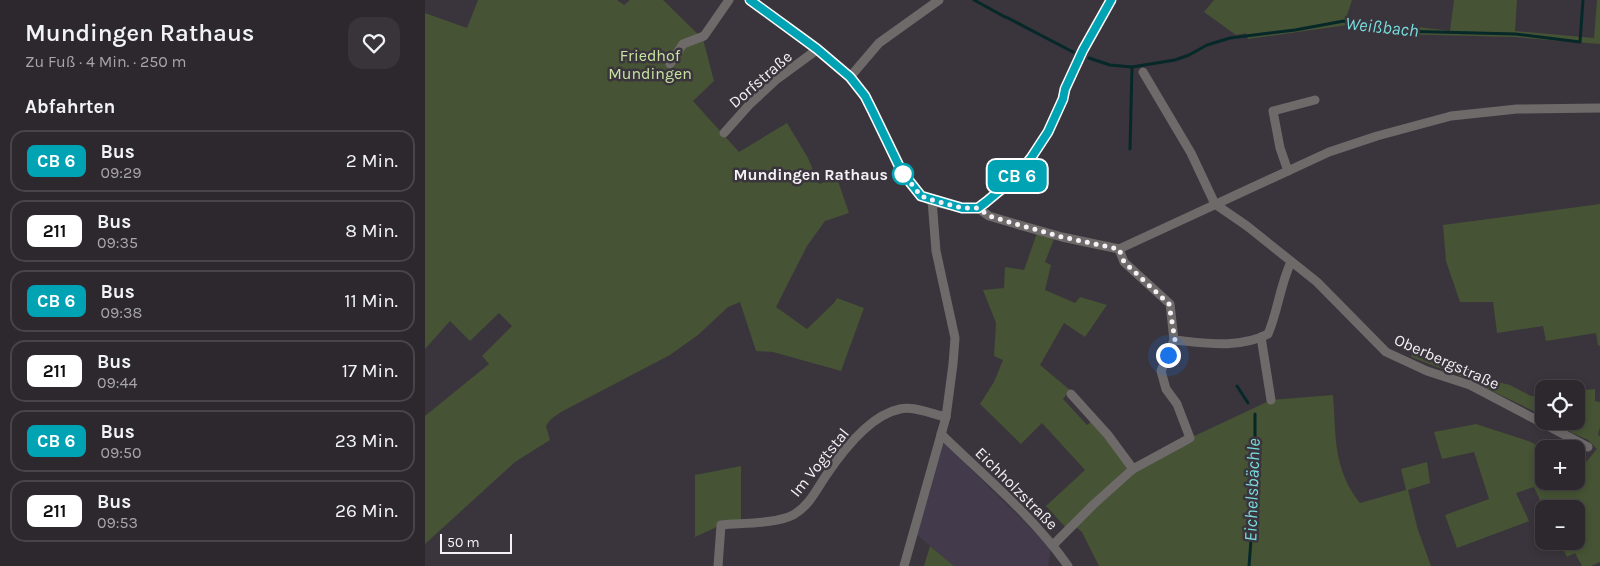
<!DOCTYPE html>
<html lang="de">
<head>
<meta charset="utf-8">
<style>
  body { margin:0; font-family:Karla,sans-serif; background:#383439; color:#f1f3f6; height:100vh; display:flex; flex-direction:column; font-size:19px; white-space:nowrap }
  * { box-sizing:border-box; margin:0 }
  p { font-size:16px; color:#a6a6aa }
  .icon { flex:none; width:28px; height:28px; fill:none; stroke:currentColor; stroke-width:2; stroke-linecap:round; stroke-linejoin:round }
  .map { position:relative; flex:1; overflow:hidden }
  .details { display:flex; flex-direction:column; background:#2c282d; width:425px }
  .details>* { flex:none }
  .badge { padding:0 10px; border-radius:8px; font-size:18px; line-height:32px }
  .fabs { position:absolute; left:1110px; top:380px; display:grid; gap:10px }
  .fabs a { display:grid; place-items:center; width:50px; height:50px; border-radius:10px; background:#2c282d; box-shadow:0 2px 8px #0003,0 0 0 1px #484449; font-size:25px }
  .scale { position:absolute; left:15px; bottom:12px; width:72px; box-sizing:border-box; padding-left:5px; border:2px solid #f4f0f5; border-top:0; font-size:14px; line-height:18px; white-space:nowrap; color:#f4f0f5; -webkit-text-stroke:4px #3a353c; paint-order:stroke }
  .you { position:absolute; width:25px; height:25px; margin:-12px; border:4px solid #fff; border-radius:50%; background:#1a73e8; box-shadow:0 0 0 8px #1a73e833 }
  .map>.badge { position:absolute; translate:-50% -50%; box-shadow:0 0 0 2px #fff }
  h2 { padding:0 25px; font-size:19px; line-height:45px }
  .round { display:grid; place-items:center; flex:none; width:52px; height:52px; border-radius:15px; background:#383439 }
  .overview { display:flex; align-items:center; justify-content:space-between; height:85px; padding:0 25px }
  h1 { font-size:24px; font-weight:600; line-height:38px }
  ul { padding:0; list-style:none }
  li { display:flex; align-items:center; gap:15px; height:62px; margin:0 10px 8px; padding:0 15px; border:2px solid #484449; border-radius:15px }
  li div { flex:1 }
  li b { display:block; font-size:19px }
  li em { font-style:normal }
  li .badge { min-width:55px; font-weight:700; text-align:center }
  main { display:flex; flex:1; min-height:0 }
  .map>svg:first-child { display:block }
  .education { fill:#433b4c }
  .green { fill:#465334 }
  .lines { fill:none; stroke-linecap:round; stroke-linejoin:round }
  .stream { stroke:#062829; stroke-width:3 }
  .minor { stroke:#6f6a6a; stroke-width:9 }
  .line-casing { stroke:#fff; stroke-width:11 }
  .line { stroke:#00a3b4; stroke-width:8 }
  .walk { stroke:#f4f0f5; stroke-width:5; stroke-dasharray:0 9 }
  .stop-dot { fill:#fff; stroke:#00a3b4; stroke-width:2.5 }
  .labels { text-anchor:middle; stroke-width:5; stroke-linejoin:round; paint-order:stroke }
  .park-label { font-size:16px; fill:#c7e4a1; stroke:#3a353c }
  .street-label { font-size:16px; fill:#f4f0f5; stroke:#3a353c }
  .stop-label { font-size:16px; font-weight:bold; fill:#f4f0f5; stroke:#3a353c; text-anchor:end }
  .water-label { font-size:18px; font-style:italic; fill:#78dbdd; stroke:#3a353c }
</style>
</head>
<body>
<main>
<section class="details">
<div class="overview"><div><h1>Mundingen Rathaus</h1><p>Zu Fuß · 4 Min. · 250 m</p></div><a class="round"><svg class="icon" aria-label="heart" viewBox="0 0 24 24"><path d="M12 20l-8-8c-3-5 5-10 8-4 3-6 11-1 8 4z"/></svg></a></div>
<h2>Abfahrten</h2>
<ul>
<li><span class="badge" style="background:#00a3b4;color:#fff">CB 6</span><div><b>Bus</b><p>09:29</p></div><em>2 Min.</em></li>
<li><span class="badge" style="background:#fff;color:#111">211</span><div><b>Bus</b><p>09:35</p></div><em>8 Min.</em></li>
<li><span class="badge" style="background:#00a3b4;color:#fff">CB 6</span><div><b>Bus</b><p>09:38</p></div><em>11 Min.</em></li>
<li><span class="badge" style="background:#fff;color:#111">211</span><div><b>Bus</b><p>09:44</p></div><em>17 Min.</em></li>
<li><span class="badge" style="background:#00a3b4;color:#fff">CB 6</span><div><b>Bus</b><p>09:50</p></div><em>23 Min.</em></li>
<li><span class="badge" style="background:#fff;color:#111">211</span><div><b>Bus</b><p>09:53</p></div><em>26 Min.</em></li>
</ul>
</section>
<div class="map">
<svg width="1175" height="566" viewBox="0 0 1175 566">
  <rect width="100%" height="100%" fill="#3a353c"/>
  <!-- education -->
  <path class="education" d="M516 440 626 548 623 566H529L490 533Z"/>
  <!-- green -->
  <g class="green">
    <path d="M53 0H192L199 5 205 0H238L278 39 289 81 268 101 314 152 362 123 383 158 394 184 412 178 424 213 400 221 382 246 351 307 382 329 409 303 412 298 439 308 416 371 348 352 331 351 315 302 303 307 273 335 245 355 136 412 126 419 121 426 125 440 90 462 0 544V416L64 364 57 356 87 326 74 313 45 341 25 321 0 349V13L42 28Z"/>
    <path d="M789 0H927L921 18 1025 31 1029 0H1092L1090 31 1169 38 1172 0H1175V44L1088 37 972 34 922 25 823 39 821 33 811 35 779 12Z"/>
    <path d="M1175 204V346L1173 345 1171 333 1121 341 1118 326 1072 333 1068 302H1035L1021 261 1018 225Z"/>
    <path d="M612 233 629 239 620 262 626 265 620 290 650 303 655 297 682 305 660 337 639 323 615 365 645 390 638 399 662 425 667 421 706 471 765 438 846 400 908 395C911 436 908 469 935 503L981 490 976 469 1002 462 1005 483 983 490 993 530 1006 566H674L657 532 646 523 641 528 621 506 660 470 617 423 596 444 555 404 569 382 578 360 569 356 571 323 558 290 579 288 580 267 599 270Z"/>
    <path d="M987 353 1072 383 1073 382 1085 385 1106 396 1119 395V416L1040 378 986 357Z"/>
    <path d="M1170 389V401L1175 402V427L1173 435 1175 436V562L1166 566H1157L1150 553 1142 557 1134 541H1151V509H1119L1109 487 1091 493 1104 521 1032 548 1020 515 1064 499 1049 452 1017 459 1009 432 1051 424 1106 442 1119 450V481H1151V474L1172 449 1163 440 1145 432 1151 421V391Z"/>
    <path d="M316 466V523L296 525 270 537V475Z"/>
    <path d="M505 546 529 566H499Z"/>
  </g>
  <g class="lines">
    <!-- stream -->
    <g class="stream">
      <path d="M549 0 580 17"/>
      <path d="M581 17 648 52"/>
      <path d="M664 58 685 65 707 67 750 60 764 55 782 45 805 38 870 30 919 21 973 31 1090 34 1155 42 1158 0"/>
      <path d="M705 149 707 67"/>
      <path d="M812 386 823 403"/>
      <path d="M824 566 830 488V414"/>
    </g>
    <!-- minor -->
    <g class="minor">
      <path d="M325 0C359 24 396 47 424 77 444 98 454 124 466 149 473 165 481 183 494 194 506 205 537 208 553 208"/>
      <path d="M245 64 258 44 279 36 304 0"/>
      <path d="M718 72 766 153 790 204 822 226 892 282 961 352 1002 371 1045 385 1163 447"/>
      <path d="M425 77 454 43 514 0"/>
      <path d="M299 133 324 105 352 79 393 49"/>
      <path d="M863 171 855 148 848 111 890 100"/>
      <path d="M553 208 564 216 591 224 637 237 694 249 904 152 952 136 1026 116 1092 109 1175 108"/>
      <path d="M553 208 579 189 606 158 623 132 658 49 686 0"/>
      <path d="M836 337 846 400"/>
      <path d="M749 340C780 343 814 349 843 334 853 311 855 285 866 262"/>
      <path d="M646 394 683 435 708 469"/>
      <path d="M516 434C560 477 608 516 643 566"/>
      <path d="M628 545 669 504 708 469 765 438 752 404 741 389 736 371 749 340 745 304 699 262 694 249"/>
      <path d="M293 566 296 525C317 523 350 524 368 515 383 507 391 491 400 477 416 453 445 415 475 409 489 406 507 414 521 417"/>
      <path d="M479 566 521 417 528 364 530 338 511 251 507 200"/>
    </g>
  </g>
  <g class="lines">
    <defs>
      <path id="line" d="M325 0 392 49 425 77 440 96 448 112 477 172 496 196 537 208H553L561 202 591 177 606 158 623 132 638 99 640 89 658 50 686 0"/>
    </defs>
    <!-- line casing -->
    <use href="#line" class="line-casing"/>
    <!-- line -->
    <use href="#line" class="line"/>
    <!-- walk -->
    <path class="walk" d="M478 174 477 172 496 196 507 200 537 208H553L564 216 591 224 637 237 694 249 699 262 744 304 750 340 743 355"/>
  </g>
  <!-- markers -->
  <circle class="stop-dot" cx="478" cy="174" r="10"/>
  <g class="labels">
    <!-- park labels -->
    <g class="park-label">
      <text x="225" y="61">Friedhof<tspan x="225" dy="18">Mundingen</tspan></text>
    </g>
    <!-- street labels -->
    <g class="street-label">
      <text transform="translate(335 79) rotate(-41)" y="6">Dorfstraße</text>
      <text transform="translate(1022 361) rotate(24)" y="6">Oberbergstraße</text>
      <text transform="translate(394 462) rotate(-51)" y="6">Im Vogtstal</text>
      <text transform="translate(592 488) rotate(45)" y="6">Eichholzstraße</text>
    </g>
    <!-- stop labels -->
    <g class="stop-label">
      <text x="463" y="180">Mundingen Rathaus</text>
    </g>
    <!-- water labels -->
    <g class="water-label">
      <text transform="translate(957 27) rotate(6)" y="6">Weißbach</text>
      <text transform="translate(827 490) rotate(-88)" y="6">Eichelsbächle</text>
    </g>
  </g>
</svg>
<div class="fabs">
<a><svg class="icon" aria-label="locate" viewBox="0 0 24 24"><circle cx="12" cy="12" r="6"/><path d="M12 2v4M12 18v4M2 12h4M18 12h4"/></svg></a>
<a>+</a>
<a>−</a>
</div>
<div class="scale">50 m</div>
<div class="you" style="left:743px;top:355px"></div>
<b class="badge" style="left:592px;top:176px;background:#00a3b4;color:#fff">CB 6</b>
</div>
</main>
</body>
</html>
